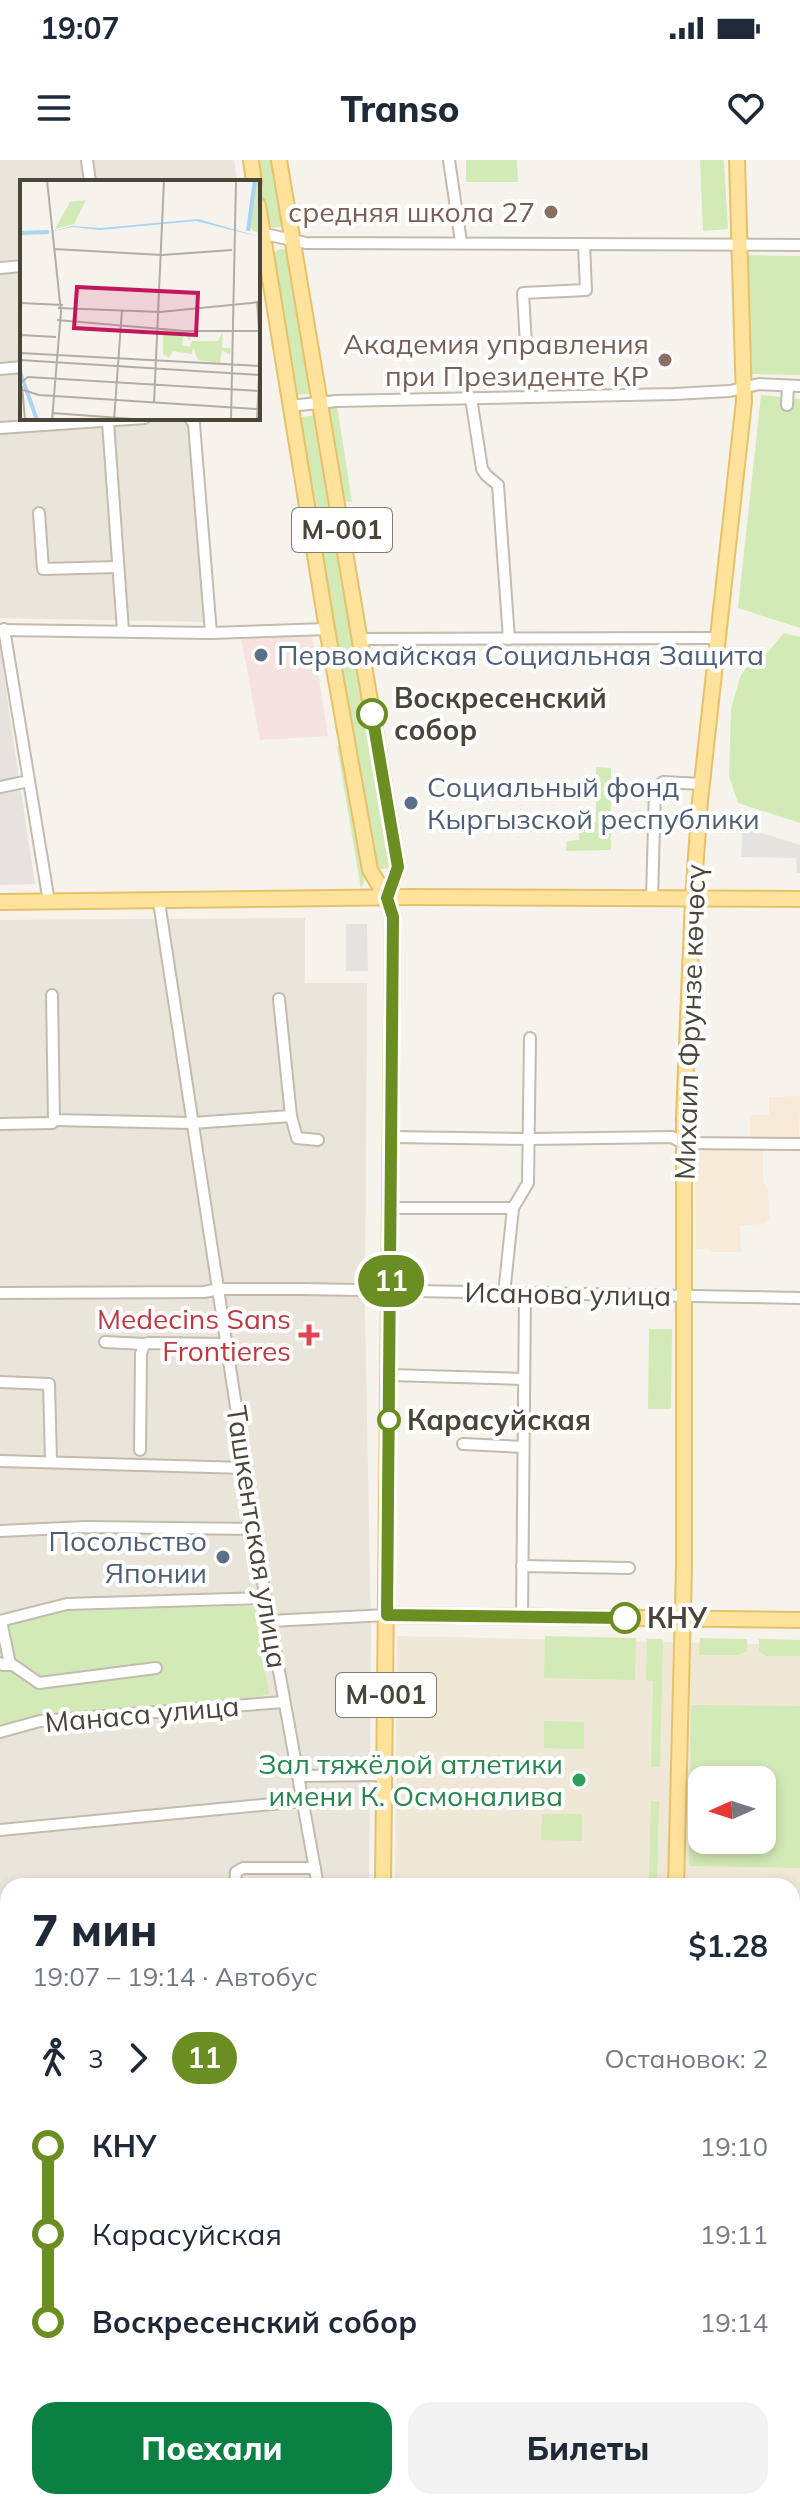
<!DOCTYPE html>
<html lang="ru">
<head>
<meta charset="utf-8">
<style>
  body { margin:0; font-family:Mulish,sans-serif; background:#f2f2f3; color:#1f2937; height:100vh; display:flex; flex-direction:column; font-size:30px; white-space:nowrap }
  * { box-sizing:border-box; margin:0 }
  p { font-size:26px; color:#747a83 }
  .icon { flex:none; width:44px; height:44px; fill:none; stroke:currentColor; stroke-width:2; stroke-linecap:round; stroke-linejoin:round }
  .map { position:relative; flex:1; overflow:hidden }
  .drawer { position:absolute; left:0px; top:1718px; width:800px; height:632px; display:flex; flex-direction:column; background:#fff; border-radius:24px 24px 0 0; box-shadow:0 4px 12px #0003 }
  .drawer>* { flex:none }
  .badge { padding:0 16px; border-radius:26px; font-size:28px; line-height:52px }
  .needle { width:52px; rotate:267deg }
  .tools { position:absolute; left:688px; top:1606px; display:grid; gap:16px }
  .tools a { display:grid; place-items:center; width:88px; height:88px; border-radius:16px; background:#fff; box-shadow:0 4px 12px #0003; font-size:40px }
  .map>.badge { position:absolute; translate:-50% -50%; box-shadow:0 0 0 4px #fff }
  .legs { display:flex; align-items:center; gap:12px; height:88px; padding:0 32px; font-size:26px }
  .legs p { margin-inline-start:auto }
  .headline { display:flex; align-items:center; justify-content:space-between; height:136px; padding:0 32px }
  h1 { font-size:44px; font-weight:800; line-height:60px }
  .button { display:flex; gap:16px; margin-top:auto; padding:16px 32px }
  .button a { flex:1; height:92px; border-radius:24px; background:#0b8043; color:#fff; font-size:32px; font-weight:800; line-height:92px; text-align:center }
  .button a+a { background:#f2f2f3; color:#1f2937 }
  ul { padding:0 32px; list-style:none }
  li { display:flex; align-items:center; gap:28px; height:88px; font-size:30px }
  li i { display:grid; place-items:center; width:12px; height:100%; margin:0 10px; background:currentColor }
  li i::after { content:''; width:20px; height:20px; margin:-10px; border:6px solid; border-radius:50%; background:#fff }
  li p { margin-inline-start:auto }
  li:first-child i { background:linear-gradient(#0000 50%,currentColor 0) }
  li:last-child i { background:linear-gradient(currentColor 50%,#0000 0) }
  .status { display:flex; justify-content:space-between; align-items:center; height:56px; padding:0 40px; background:#fff; direction:ltr }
  .status svg { height:22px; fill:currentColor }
  header { display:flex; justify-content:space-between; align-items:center; height:104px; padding:0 32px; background:#fff; font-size:36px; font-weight:800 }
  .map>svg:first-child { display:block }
  .residential { fill:#eae5da }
  .commercial { fill:#f7ead8 }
  .industrial { fill:#e6e2dd }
  .education { fill:#efe8d6; fill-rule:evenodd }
  .medical { fill:#f6e3e0 }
  .green { fill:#d2eab5; fill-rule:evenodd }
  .parking { fill:#e5e3e0 }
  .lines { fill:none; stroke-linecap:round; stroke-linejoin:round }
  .minor-casing { stroke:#c2bbae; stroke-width:14 }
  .major-casing { stroke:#e6c16a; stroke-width:18 }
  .minor { stroke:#fff; stroke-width:10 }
  .major { stroke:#ffe39c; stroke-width:14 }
  .line-1-casing { stroke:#fff; stroke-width:18 }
  .line-1 { stroke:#6b8e23; stroke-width:12 }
  .education-dot { fill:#8d6e63; stroke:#fff; stroke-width:3 }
  .service-dot { fill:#5c6f8a; stroke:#fff; stroke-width:3 }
  .stop-1-dot { fill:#fff; stroke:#6b8e23; stroke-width:4 }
  .health-dot { fill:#e0444e; stroke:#fff; stroke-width:3 }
  .leisure-dot { fill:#2e9e5b; stroke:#fff; stroke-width:3 }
  .labels { text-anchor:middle; stroke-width:8; stroke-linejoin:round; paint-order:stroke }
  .shield { fill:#fff; stroke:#817c74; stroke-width:2 }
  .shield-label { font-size:26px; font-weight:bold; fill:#4b4439 }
  .education-label { font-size:28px; fill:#785e54; stroke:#fff; text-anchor:end }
  .service-label { font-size:28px; fill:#4e5e75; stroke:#fff; text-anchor:start }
  .stop-label { font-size:28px; font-weight:bold; fill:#4b4439; stroke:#fff; text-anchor:start }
  .street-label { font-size:28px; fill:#4b4439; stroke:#fff }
  .health-label { font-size:28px; fill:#be3a42; stroke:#fff; text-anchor:end }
  .leisure-label { font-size:28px; fill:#27864d; stroke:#fff; text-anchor:end }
  .inset-river { fill:none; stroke:#a9d4f2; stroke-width:4 }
  .inset-road { fill:none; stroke:#b2ada4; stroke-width:2 }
  .view { fill:#c2185b; fill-opacity:0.15; stroke:#c2185b; stroke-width:4 }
  .inset-edge { fill:none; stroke:#4b4439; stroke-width:4 }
</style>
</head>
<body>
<div class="status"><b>19:07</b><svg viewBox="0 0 49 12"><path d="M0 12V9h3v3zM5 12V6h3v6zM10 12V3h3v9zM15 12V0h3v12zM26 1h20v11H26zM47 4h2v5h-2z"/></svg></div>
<header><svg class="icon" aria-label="menu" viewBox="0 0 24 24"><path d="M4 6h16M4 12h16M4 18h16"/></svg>Transo<svg class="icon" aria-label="heart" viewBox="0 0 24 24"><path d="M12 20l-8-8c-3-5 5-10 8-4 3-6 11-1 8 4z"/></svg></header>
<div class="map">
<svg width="800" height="2350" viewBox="0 0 800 2350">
  <rect width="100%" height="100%" fill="#f6f3ec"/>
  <!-- residential -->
  <g class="residential">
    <path d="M0 0H234L237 22H22V98L0 101Z"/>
    <path d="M22 111V258H187L205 462 0 458V115Z"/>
    <path d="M305 758V823H367L365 1150 371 1472 369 1726H8V2342H401L403 2350H0V760Z"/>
  </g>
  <!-- commercial -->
  <g class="commercial">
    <path d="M800 936 799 977H750V955H769V937Z"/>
    <path d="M695 990H763V1022L768 1029 769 1059 763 1064 740 1065 741 1092H711L707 1088 696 1089Z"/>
  </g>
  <!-- industrial -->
  <path class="industrial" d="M0 486 15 592 35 724 0 725Z"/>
  <!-- education -->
  <path class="education" d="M397 1476 800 1485V1771H792V1726H395ZM702 1620H762V1680H702Z"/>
  <!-- medical -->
  <path class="medical" d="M312 473 328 576 260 580 241 477Z"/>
  <!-- green -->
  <g class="green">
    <path d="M256 0H273L284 67 267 68Z"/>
    <path d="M466 0H517L518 22H466Z"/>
    <path d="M700 0H724L728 69 703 71Z"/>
    <path d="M281 89 287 90 289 94 315 233 298 235 274 96 276 91Z"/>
    <path d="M746 95 800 96V215L752 214Z"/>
    <path d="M761 235 800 239V468L738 448Z"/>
    <path d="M337 246 352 342 344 341 329 253V249Z"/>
    <path d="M317 255 390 708 374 710 301 257Z"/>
    <path d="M784 473 800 477V663L738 643 729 616 731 549 740 517 746 508 768 492Z"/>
    <path d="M337 586H342L364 721 361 729Z"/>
    <path d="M596 607 611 608V690L566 691 567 681 579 680V663L596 662Z"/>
    <path d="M649 1169H672L671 1249H648Z"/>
    <path d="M254 1446 269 1534 244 1539 22 1559 0 1566V1506L11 1504 4 1465 74 1449Z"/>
    <path d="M545 1476 636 1478 635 1520 544 1518Z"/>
    <path d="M700 1478 747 1479V1491L738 1495H699Z"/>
    <path d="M647 1479H663L660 1607H651L653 1521 646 1520Z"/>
    <path d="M759 1479 800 1480V1496H766L759 1491Z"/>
    <path d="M691 1545 800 1546V1708L689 1706ZM702 1620H762V1680H702Z"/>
    <path d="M544 1561 584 1562V1589L544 1588Z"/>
    <path d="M651 1641H659L657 1726H642V1718H649Z"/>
    <path d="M542 1654H582V1681L541 1680Z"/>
  </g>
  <!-- parking -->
  <g class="parking">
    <path d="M743 667 800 685V713H797L796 698 741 697Z"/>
    <path d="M346 764H367L368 811H346Z"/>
  </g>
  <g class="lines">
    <defs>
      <g id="minor">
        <path d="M87 0 90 22"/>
        <path d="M449 0 461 82"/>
        <path d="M260 73 306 83 800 85"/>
        <path d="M0 108 22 106"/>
        <path d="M526 184 523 133 586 130 584 85"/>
        <path d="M0 209 22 207"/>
        <path d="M471 238 482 309 486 315 498 325 509 479"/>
        <path d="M787 245 788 226"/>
        <path d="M290 246 336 241 674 234 730 231 759 224 800 226"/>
        <path d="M110 258 108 262 123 471"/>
        <path d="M190 258 194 264 211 473"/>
        <path d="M0 268 145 258"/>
        <path d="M39 353 43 409 118 407"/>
        <path d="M4 469 49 742"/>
        <path d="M0 470 211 473 327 469"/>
        <path d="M359 479 718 478"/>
        <path d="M0 627 29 621"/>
        <path d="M652 739 655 629 663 622 702 624"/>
        <path d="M159 742 262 1417 318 1726"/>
        <path d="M52 835 54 960 192 963 291 956 279 839"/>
        <path d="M291 956 297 978 318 980"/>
        <path d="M0 964 52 963 54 960"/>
        <path d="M392 977 530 979 672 977 683 983 800 984"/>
        <path d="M391 1048H513"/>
        <path d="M0 1133 204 1132 220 1129H302L800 1138"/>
        <path d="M504 1134 513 1048 528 1023 530 878"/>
        <path d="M105 1182 144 1184"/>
        <path d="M390 1215 524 1219"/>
        <path d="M0 1222 49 1224 51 1301"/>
        <path d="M463 1284 523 1287"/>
        <path d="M140 1290 141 1194 144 1184 149 1183 227 1184"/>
        <path d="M0 1301 245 1308"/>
        <path d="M0 1371 86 1367 255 1369"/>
        <path d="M522 1406 629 1408"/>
        <path d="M522 1457 525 1135"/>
        <path d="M0 1461 67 1444 266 1438"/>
        <path d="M1 1461 10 1504"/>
        <path d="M270 1461 387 1455"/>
        <path d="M0 1503 3 1505H13L39 1523 156 1508"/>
        <path d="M0 1572 40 1561 284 1542"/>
        <path d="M299 1616 385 1615"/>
        <path d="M0 1670 304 1641"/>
        <path d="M235 1726 236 1712 243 1708H315"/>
        <path d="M0 1746 8 1745"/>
        <path d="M792 1789H800"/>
        <path d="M0 1849H8"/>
        <path d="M0 1936 8 1935"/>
        <path d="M792 1955H800"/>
        <path d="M0 2020H8"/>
        <path d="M0 2105H8"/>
        <path d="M792 2111 800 2112"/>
        <path d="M0 2192H8"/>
        <path d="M0 2216 8 2268"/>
        <path d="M0 2279H8"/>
        <path d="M0 2342 8 2341"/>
        <path d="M19 2342 20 2350"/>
        <path d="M111 2342 112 2350"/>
        <path d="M159 2342 160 2350"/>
        <path d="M224 2342 225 2350"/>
        <path d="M503 2350V2342"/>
      </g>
      <g id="major">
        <path d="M251 0 254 22"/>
        <path d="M279 0 398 707 387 738"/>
        <path d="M258 45 327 469 370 710 387 738 393 757 383 1726"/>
        <path d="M0 742 413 737 800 739"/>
        <path d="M387 1455 800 1460"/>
        <path d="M676 1726 684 1407V957L693 739 700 641 744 241 737 0"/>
        <path d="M410 2342 411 2350"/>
        <path d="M667 2350V2342"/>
      </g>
    </defs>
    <!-- minor casing -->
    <use href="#minor" class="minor-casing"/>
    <!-- major casing -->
    <use href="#major" class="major-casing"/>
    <!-- minor -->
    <use href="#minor" class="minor"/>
    <!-- major -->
    <use href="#major" class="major"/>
  </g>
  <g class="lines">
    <defs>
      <path id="line-1" d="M372 554 398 707 387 738 393 757 387 1455 625 1458"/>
    </defs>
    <!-- line-1 casing -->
    <use href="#line-1" class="line-1-casing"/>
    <!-- line-1 -->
    <use href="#line-1" class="line-1"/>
  </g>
  <!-- markers -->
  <g class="education-dot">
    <circle cx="551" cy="52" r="8"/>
    <circle cx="665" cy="200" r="8"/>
  </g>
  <g class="service-dot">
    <circle cx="261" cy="495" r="8"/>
    <circle cx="411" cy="643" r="8"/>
    <circle cx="223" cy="1397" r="8"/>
  </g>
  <g class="stop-1-dot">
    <circle cx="372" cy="554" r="14"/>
    <circle cx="389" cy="1260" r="10"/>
    <circle cx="625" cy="1458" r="14"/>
  </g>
  <path class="health-dot" d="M305 1163h8v8h8v8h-8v8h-8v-8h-8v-8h8z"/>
  <circle class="leisure-dot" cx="579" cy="1620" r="8"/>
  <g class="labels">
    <!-- shield labels -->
    <g class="shield">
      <rect x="292" y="348" width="100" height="44" rx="6"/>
      <rect x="336" y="1513" width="100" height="44" rx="6"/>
    </g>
    <g class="shield-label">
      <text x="342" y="379">М-001</text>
      <text x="386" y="1544">М-001</text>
    </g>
    <!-- education labels -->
    <g class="education-label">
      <text x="535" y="62">средняя школа 27</text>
      <text x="649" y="194">Академия управления<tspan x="649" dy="32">при Президенте КР</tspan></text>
    </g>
    <!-- service labels -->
    <g class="service-label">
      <text x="277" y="505">Первомайская Социальная Защита</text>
      <text x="427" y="637">Социальный фонд<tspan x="427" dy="32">Кыргызской республики</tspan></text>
      <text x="207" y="1391" text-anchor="end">Посольство<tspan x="207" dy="32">Японии</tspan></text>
    </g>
    <!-- stop labels -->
    <g class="stop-label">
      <text x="394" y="548">Воскресенский<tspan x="394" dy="32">собор</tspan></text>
      <text x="407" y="1270">Карасуйская</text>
      <text x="647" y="1468">КНУ</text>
    </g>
    <!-- street labels -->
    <g class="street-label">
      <text transform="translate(690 862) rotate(-88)" y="10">Михаил Фрунзе көчөсү</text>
      <text transform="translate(568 1134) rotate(1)" y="10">Исанова улица</text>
      <text transform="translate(257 1377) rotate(81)" y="10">Ташкентская улица</text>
      <text transform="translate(142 1554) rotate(-5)" y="10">Манаса улица</text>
    </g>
    <!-- health labels -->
    <g class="health-label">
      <text x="291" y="1169">Medecins Sans<tspan x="291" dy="32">Frontieres</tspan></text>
    </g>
    <!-- leisure labels -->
    <g class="leisure-label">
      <text x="563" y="1614">Зал тяжёлой атлетики<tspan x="563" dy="32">имени К. Осмоналива</tspan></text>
    </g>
  </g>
  <!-- overview -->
  <g transform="translate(20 20)">
    <rect width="240" height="240" fill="#f6f3ec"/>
    <path d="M235 0H240V54L227 47ZM66 20 54 44 35 49 50 22ZM143 150 171 152 170 160 164 154 162 165 170 167 172 161H198L203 151 202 168H211L210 175 202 170 200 183 178 180 173 167 172 174 153 171 149 178 143 174Z" fill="#d2eab5"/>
    <path d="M178 39 240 57 176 41 80 50 53 47 24 53 53 46 81 48Z" fill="#a9d4f2"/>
    <path class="inset-river" d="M228 51 235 0M0 53 29 52M0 192 17 240"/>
    <path class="inset-road" d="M27 0 41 132 32 240M34 69 142 75 212 70M237 121 240 163M0 123 43 125M38 128 140 132 240 122M37 140 165 151H240M0 155 36 157M0 173 240 186M0 180 240 195M0 203 8 197 239 211M2 206 5 240M0 209 19 215 237 229M134 223 144 0M32 233 127 240M94 240 102 130M211 240 216 0M237 240 240 174"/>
    <path class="view" d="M57 107 178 113 176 155 54 148Z"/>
    <rect width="240" height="240" class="inset-edge"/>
  </g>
</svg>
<div class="tools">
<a><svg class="needle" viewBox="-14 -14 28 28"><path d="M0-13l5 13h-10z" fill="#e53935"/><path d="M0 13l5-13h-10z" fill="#747a83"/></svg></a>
</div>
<b class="badge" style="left:391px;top:1121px;background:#6b8e23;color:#fff">11</b>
<section class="drawer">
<div class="headline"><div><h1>7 мин</h1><p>19:07 – 19:14 · Автобус</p></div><b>$1.28</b></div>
<div class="legs"><svg class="icon" aria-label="walk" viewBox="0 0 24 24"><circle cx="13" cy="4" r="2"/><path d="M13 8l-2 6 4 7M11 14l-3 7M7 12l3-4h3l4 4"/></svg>3<svg class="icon" aria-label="forward" viewBox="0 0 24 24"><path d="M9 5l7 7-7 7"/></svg><b class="badge" style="background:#6b8e23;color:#fff">11</b><p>Остановок: 2</p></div>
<ul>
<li><i style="color:#6b8e23"></i><b>КНУ</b><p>19:10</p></li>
<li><i style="color:#6b8e23"></i><span>Карасуйская</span><p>19:11</p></li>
<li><i style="color:#6b8e23"></i><b>Воскресенский собор</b><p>19:14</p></li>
</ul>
<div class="button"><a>Поехали</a><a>Билеты</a></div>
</section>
</div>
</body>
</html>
